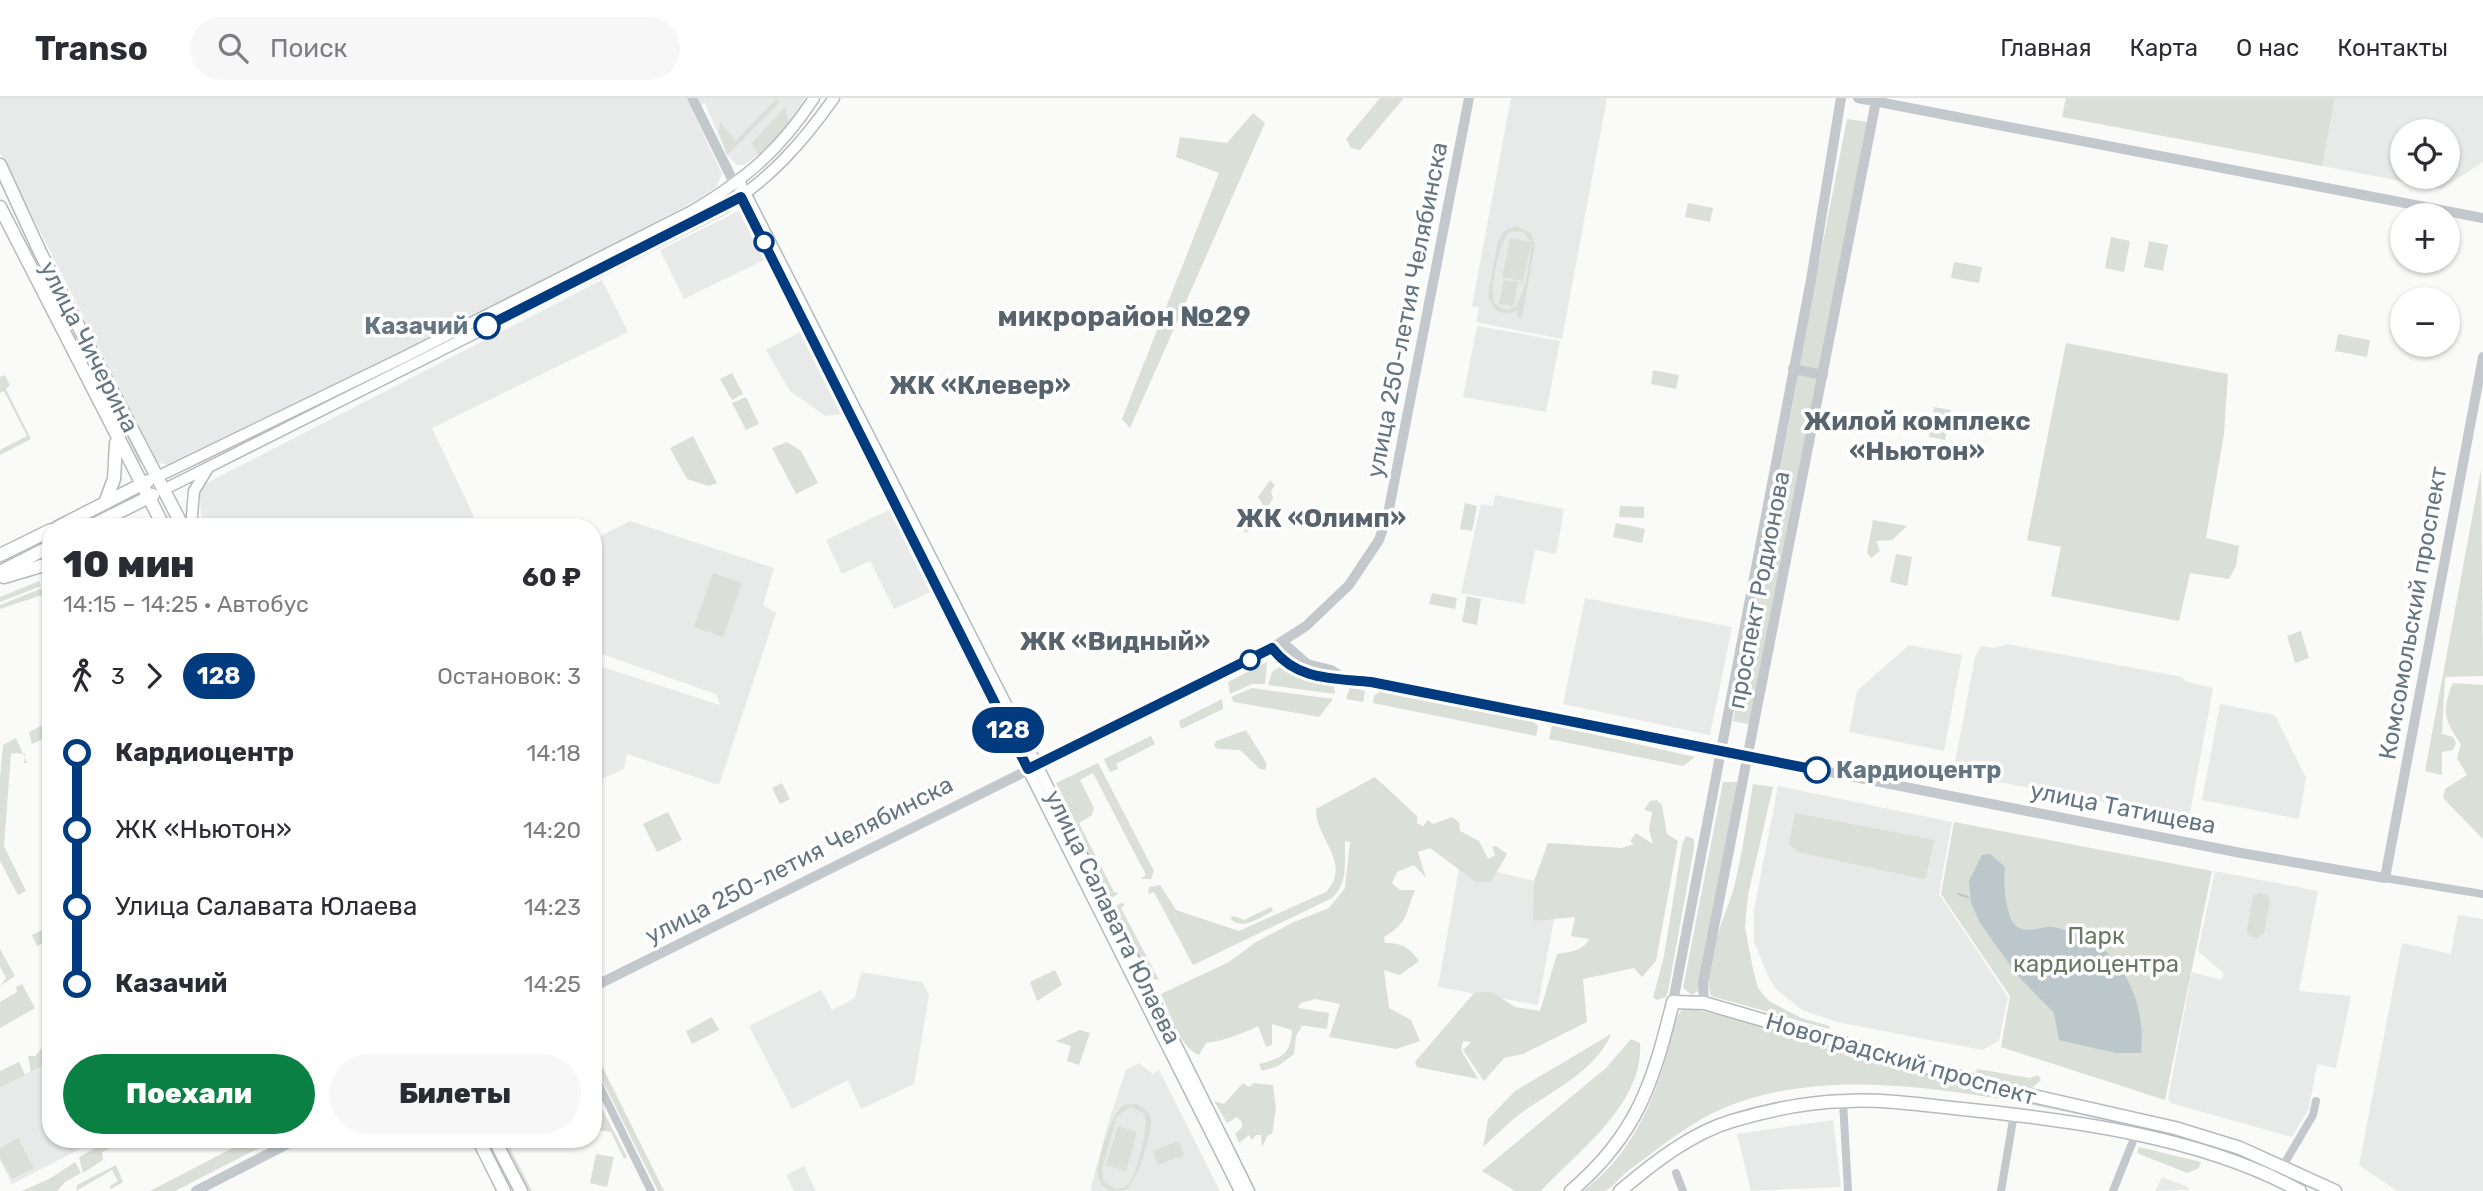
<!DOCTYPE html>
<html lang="ru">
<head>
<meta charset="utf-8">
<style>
  body { margin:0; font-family:Rubik,sans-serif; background:#f7f7f7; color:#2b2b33; height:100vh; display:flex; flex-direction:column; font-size:26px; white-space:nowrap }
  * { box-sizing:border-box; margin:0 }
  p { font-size:23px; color:#7c7c81 }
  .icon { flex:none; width:38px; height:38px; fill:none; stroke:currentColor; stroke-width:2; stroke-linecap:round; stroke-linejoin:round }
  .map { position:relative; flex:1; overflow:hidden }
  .details { position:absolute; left:42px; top:420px; width:560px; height:630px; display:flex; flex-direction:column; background:#fff; border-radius:28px; box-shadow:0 2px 5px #0004 }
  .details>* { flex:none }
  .badge { padding:0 14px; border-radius:23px; font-size:24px; line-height:46px }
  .buttons { position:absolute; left:2390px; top:21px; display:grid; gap:14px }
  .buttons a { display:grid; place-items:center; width:70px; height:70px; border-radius:50%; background:#fff; box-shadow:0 2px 5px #0004; font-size:35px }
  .map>.badge { position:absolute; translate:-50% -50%; box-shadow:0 0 0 4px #fff }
  .legs { display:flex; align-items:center; gap:10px; height:77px; padding:0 21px; font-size:23px }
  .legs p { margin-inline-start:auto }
  .overview { display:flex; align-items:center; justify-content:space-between; height:119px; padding:0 21px }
  h1 { font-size:38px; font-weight:800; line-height:52px }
  .cta { display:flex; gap:14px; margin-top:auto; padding:14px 21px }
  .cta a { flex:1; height:80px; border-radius:42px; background:#0b8043; color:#fff; font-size:28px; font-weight:800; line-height:80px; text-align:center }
  .cta a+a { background:#f7f7f7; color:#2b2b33 }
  ul { padding:0 21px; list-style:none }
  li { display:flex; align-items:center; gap:24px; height:77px; font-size:26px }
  li i { display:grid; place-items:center; width:10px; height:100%; margin:0 9px; background:currentColor }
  li i::after { content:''; width:18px; height:18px; margin:-9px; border:5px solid; border-radius:50%; background:#fff }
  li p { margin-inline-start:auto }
  li:first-child i { background:linear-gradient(#0000 50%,currentColor 0) }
  li:last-child i { background:linear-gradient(currentColor 50%,#0000 0) }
  header { display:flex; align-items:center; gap:42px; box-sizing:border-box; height:98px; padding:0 35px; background:#fff; border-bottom:2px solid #e1e1e2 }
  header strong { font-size:33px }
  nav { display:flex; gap:38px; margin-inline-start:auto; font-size:24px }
  .search { width:490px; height:63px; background:#f7f7f7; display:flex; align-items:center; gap:18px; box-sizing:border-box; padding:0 24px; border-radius:38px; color:#7c7c81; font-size:26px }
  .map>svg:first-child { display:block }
  .built { fill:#e8e9e9; fill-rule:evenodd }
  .green { fill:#dadfd7; fill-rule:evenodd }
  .water { fill:#bbc7cb }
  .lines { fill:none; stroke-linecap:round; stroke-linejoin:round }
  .stream { stroke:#bbc7cb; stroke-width:2 }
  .secondary-casing { stroke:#b3babf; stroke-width:13 }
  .primary-casing { stroke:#b5babe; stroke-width:15 }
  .minor { stroke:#c3c8cc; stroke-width:8 }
  .tertiary { stroke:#c3c8cc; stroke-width:10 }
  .secondary { stroke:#fff; stroke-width:10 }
  .primary { stroke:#fff; stroke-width:12 }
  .line-1-casing { stroke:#fff; stroke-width:16 }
  .line-1 { stroke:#003b80; stroke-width:10 }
  .stop-1-dot { fill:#fff; stroke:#003b80; stroke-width:3.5 }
  .labels { text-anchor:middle; stroke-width:7; stroke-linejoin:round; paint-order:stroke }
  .street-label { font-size:24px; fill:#657683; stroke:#fff }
  .stop-label { font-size:24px; font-weight:bold; fill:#657683; stroke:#fff; text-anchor:end }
  .park-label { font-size:24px; fill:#687a64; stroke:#fff }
  .neighbourhood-label { font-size:26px; font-weight:bold; fill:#57646e; stroke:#fff }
  .quarter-label { font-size:28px; font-weight:bold; fill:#57646e; stroke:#fff }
</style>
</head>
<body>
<header>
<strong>Transo</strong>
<div class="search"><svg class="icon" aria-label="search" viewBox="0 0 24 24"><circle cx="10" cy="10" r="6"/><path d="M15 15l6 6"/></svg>Поиск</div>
<nav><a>Главная</a><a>Карта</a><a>О нас</a><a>Контакты</a></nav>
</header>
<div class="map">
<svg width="2483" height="1093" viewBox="0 0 2483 1093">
  <rect width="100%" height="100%" fill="#fafaf8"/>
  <!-- built -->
  <g class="built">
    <path d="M0 0H686L722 76 717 88 697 102 530 191 169 367 158 365 0 55Z"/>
    <path d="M696 0H805L789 27 761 55 744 67H737L727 57 705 5 700 7Z"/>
    <path d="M1511 0H1607L1562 241 1476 224 1479 210 1472 208Z"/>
    <path d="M2335 0H2483V64L2442 91 2322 68ZM2403 33H2448V79H2403Z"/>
    <path d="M741 112 766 161 684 201 660 152Z"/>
    <path d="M602 182 628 234 432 330 475 421 497 429H202L199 389Z"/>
    <path d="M1477 228 1560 243 1546 314 1463 299Z"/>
    <path d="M802 233 843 316 825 318 790 293 766 252Z"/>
    <path d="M1495 397 1564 411 1556 456 1535 452 1524 506 1461 495 1481 406 1493 408Z"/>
    <path d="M891 411 931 494 894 511 870 463 842 476 826 442Z"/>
    <path d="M630 423 774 470 763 507 776 515 719 687 627 656 624 671 593 685V566L720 607 716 596 593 553V442Z"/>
    <path d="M1585 500 1732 529 1710 637 1563 606Z"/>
    <path d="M2007 546 2182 579 2187 584 2213 590 2189 721 1953 675 1975 559 1981 548 1994 550Z"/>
    <path d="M1909 547 1962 557 1944 653 1849 634 1857 593Z"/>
    <path d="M2220 606 2275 617 2306 680 2299 721 2202 702Z"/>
    <path d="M1778 688 1952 724 1939 796 2008 899 1999 943 1982 952 1837 924 1802 912 1777 892 1769 880 1754 844V812Z"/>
    <path d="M1460 765 1543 785 1556 810 1538 907 1438 889Z"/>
    <path d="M2215 773 2318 793 2299 893 2351 898 2336 970 2317 966 2309 1010 2292 1039 2171 1005 2168 1001 2192 874 2221 882 2224 876 2198 853Z"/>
    <path d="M2458 817 2483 821V1093H2397L2359 1067 2402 845 2451 856Z"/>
    <path d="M861 874 922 884 929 897 914 986 861 1011 848 982 792 1011 749 928 821 892 832 912 855 900Z"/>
    <path d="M51 963V1041L96 1043 12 1086 0 1062V989Z"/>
    <path d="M1139 965 1153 976 1159 972 1220 1093H1092L1091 1089 1110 1019 1126 972Z"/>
    <path d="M1833 1022 1841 1089 1751 1093 1737 1036Z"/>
    <path d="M804 1068 816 1093H794L786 1077Z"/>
    <path d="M2162 1079 2186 1088 2190 1092 2155 1093Z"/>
  </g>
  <!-- green -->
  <g class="green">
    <path d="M1380 0H1404L1360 52 1351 50 1346 41Z"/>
    <path d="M2066 0H2335L2322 68 2062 19Z"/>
    <path d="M776 1 780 4 727 57 719 34 720 24 736 43Z"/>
    <path d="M785 9 789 27 759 57 752 45Z"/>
    <path d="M1253 15 1265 25 1130 330 1122 321 1219 75 1176 59 1180 39 1227 45Z"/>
    <path d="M1847 21 1867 24 1820 272 1799 268Z"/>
    <path d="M1688 105 1713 110 1710 124 1685 119Z"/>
    <path d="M1516 128 1531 135 1535 146 1522 220 1517 219 1518 212 1507 216 1495 212 1488 198 1498 143 1504 133ZM1511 133 1523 134 1531 144 1510 140 1502 179 1523 183 1531 145V150C1528 166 1524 233 1494 205 1489 192 1499 141 1511 133Z"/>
    <path d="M2111 139 2130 143 2124 174 2105 170Z"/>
    <path d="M2149 143 2168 147 2163 173 2144 169Z"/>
    <path d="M1954 164 1982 169 1979 185 1951 180Z"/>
    <path d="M47 172 144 363 140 365 43 174Z"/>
    <path d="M1504 182 1518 184 1513 208 1499 206Z"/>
    <path d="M2338 236 2370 242 2367 259 2335 253Z"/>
    <path d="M2066 245 2228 276 2224 336 2206 440 2239 448 2236 468 2229 481 2190 475 2179 523 2051 498 2061 449 2027 442Z"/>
    <path d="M1653 272 1679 277 1676 291 1651 286Z"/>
    <path d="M732 275 743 296 732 302 720 281Z"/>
    <path d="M5 277 10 287 6 291 31 341 0 357V352L27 338 4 293 0 295V279Z"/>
    <path d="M1798 277 1818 281 1752 627 1733 623Z"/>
    <path d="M746 299 759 326 746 332 732 305Z"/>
    <path d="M1934 309 1951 312 1945 342 1929 339Z"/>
    <path d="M693 338 717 385 709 388 687 381 670 350Z"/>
    <path d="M787 344 801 353 818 385 796 396 772 350Z"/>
    <path d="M2481 372 2483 578 2445 579 2442 636 2453 639 2456 645 2453 652 2442 654V677L2425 673Z"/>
    <path d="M1270 382 1275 387 1271 393 1273 400 1269 407H1263L1258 399Z"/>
    <path d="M1465 405 1477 408 1472 433 1460 431Z"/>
    <path d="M1620 408 1644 409V420L1619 419Z"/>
    <path d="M1249 414 1254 419 1250 424 1252 431 1246 435 1240 428Z"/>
    <path d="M1873 422 1907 428 1892 442 1876 443 1880 453 1871 460 1867 455Z"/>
    <path d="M1616 425 1645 431 1642 445 1613 439Z"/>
    <path d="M1896 456 1912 459 1907 488 1890 484Z"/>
    <path d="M713 475 742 485 723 539 694 529Z"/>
    <path d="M39 483 41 488 0 504V499Z"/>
    <path d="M40 491 44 493 42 497 0 511V507Z"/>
    <path d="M1432 495 1457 500 1455 511 1429 506Z"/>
    <path d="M1467 498 1481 501 1477 527 1462 524Z"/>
    <path d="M2301 533 2309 560 2295 565 2287 538Z"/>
    <path d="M1267 564 1265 586H1252L1230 596 1228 584Z"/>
    <path d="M1281 568 1304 581 1334 588 1335 596 1268 587 1272 574Z"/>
    <path d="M2453 585 2483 587V741L2443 700 2445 691 2467 677 2457 660 2461 646C2444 622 2441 613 2453 585Z"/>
    <path d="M1350 589 1365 593 1363 604 1346 601Z"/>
    <path d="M1252 590 1333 601 1319 619 1234 604 1231 599Z"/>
    <path d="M1379 594 1534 624 1538 628 1536 638 1373 605 1374 598Z"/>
    <path d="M1222 601 1223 611 1181 631 1179 623Z"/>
    <path d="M51 623V637L32 646 29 634Z"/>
    <path d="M1552 627 1695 659 1683 668 1549 641Z"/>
    <path d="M1246 632 1267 666 1265 672 1260 671 1240 652 1218 651 1214 648 1216 643Z"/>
    <path d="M1151 638 1155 646 1116 666 1118 671 1110 674 1104 661Z"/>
    <path d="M16 640 27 665H24L25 656 11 655 4 748 26 793 18 797 0 763V680L3 647Z"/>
    <path d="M1098 665 1154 773 1151 781H1141L1146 777 1093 675 1080 682 1094 710 1092 717 1079 725 1114 794 1119 795 1109 802 1087 763V748L1056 685Z"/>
    <path d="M1375 679 1417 718V725L1423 728 1428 722 1433 726 1452 719 1459 724 1460 733 1479 743 1488 761 1495 757 1492 749 1496 748 1507 756 1491 784H1476L1430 750 1418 754 1426 780 1414 767 1397 774 1392 785 1400 792H1415C1405 816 1409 824 1384 839L1385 845C1401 845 1409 849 1419 863L1400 877 1384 872 1389 910 1411 922 1420 943 1396 951 1329 939 1340 906 1315 901 1301 905 1298 910 1329 915 1327 931 1299 927 1302 928 1296 938 1294 956 1278 968 1262 973 1259 966C1281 960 1291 957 1292 932L1272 926V947L1266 949 1258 928C1242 936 1223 943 1206 945L1199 957C1179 949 1170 914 1161 896L1229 864 1256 844 1294 824 1329 810 1345 790 1350 744 1345 743C1344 765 1349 784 1332 800L1193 867 1154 794 1148 796 1149 789 1160 787 1176 812 1239 833 1326 794C1353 765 1315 740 1316 711Z"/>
    <path d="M1723 684H1739L1698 893 1692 897 1683 890Z"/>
    <path d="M782 685 790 701 780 706 772 690Z"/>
    <path d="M1753 686 1773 689 1748 797 1745 829 1753 871 1758 890 1769 903 1801 920 1830 928 1829 931 1711 898C1701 870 1724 821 1733 793 1742 759 1747 721 1753 686Z"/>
    <path d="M1657 702 1662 707 1667 736 1678 743 1656 863 1642 879 1634 870 1583 881 1587 924 1523 956 1504 960 1484 983 1463 952 1471 944 1463 943 1461 952 1478 981 1417 969 1415 964 1474 895 1492 894 1515 909 1540 913 1557 856C1572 854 1586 852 1591 837L1589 841 1571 838 1575 819 1533 823 1534 783 1548 745 1622 750 1634 746 1630 743 1636 735 1653 746 1649 731 1652 714 1644 712 1650 703Z"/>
    <path d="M668 714 682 742 657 754 643 726Z"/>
    <path d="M1795 715 1934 742 1926 779 1923 781 1798 754 1789 746Z"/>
    <path d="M1954 724 2212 773 2165 1002 2001 949 2010 898 1941 796Z"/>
    <path d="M1686 738 1694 741V750L1669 888 1666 899 1657 902 1653 900 1664 858 1682 747Z"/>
    <path d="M2258 795 2268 797 2270 802 2264 835 2257 840 2248 837 2247 832 2253 799Z"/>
    <path d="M1121 805 1125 806 1121 810 1159 882 1148 880 1113 810Z"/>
    <path d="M1271 809 1273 813C1260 819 1242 834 1230 820L1234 818 1244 822Z"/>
    <path d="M51 828V841L37 848 32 837Z"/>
    <path d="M0 851 15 878 0 888 6 880 0 868Z"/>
    <path d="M1055 872 1062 887 1037 903 1030 884Z"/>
    <path d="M22 886 35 910 0 930V904L17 894 16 889Z"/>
    <path d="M1685 909 1839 946 2241 1052 2272 1070C2205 1044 2138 1029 2067 1014 1962 993 1829 967 1726 1009 1690 1024 1659 1050 1628 1073 1621 1078 1612 1091 1604 1093 1598 1093 1589 1093 1583 1093 1627 1060 1649 1015 1665 963 1670 944 1669 923 1685 909Z"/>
    <path d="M712 919 719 932 692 946 686 933Z"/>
    <path d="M1080 932 1090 935 1079 967 1067 963 1071 948 1056 943Z"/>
    <path d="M1611 936C1596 974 1547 995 1516 1019 1505 1028 1494 1039 1483 1049L1488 1021 1515 993Z"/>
    <path d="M1631 941 1640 945C1644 1006 1578 1053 1541 1093H1515L1482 1073 1606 970Z"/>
    <path d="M51 946V963L31 974 28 958H35L43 949Z"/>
    <path d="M593 950 664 1093H658L593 964Z"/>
    <path d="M19 964 25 977 0 989V973Z"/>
    <path d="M1977 971 2030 980 2038 977 2041 982 2030 992 1975 978Z"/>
    <path d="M1243 985 1249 989 1254 985 1273 987 1276 1011 1272 1036 1268 1037 1262 1049 1261 1037H1256L1252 1042 1249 1037 1239 1045 1235 1036 1242 1029V1024L1237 1019 1227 1025 1214 1003 1224 1006Z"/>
    <path d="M593 993 627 1059 624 1061 611 1034 593 1031V1017L600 1013Z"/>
    <path d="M1136 1006C1144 1009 1149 1014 1151 1022 1152 1036 1137 1084 1126 1092L1110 1093C1103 1089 1098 1084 1098 1075 1097 1061 1112 1015 1123 1007ZM1131 1009 1145 1016C1149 1026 1137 1077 1129 1086 1124 1091 1119 1091 1113 1090L1103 1083 1102 1071 1117 1018Z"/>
    <path d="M1118 1028 1137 1034 1126 1073 1106 1067Z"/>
    <path d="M18 1040 34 1070 12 1081 0 1060V1050Z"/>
    <path d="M60 1041H91V1042L72 1052 65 1050Z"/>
    <path d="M250 1041H262L265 1047 175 1093H150Z"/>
    <path d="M501 1041H505L532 1093H528Z"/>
    <path d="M1179 1043 1184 1057 1158 1067 1153 1053Z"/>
    <path d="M103 1046 109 1051 102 1054 103 1062 83 1075 79 1059Z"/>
    <path d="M2139 1049 2201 1064 2198 1071 2187 1075 2137 1055Z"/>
    <path d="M596 1056 614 1059 607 1089 590 1085Z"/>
    <path d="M75 1064 81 1075 65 1084 57 1093H22L51 1080Z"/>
    <path d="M116 1067 123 1084 111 1091 110 1088 118 1083 112 1072 76 1093 77 1087Z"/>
  </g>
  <!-- water -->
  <path class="water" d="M1990 756 2005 769C2003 783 2005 824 2019 830 2031 835 2041 828 2052 829 2063 830 2072 836 2084 836 2126 863 2146 906 2141 955H2116L2059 942 2054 915 2018 878 1980 825 1971 805 1969 783 1982 757Z"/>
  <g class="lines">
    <!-- stream -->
    <path class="stream" d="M1958 796 1968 799"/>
    <defs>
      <g id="secondary">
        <path d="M739 83 1037 667 1249 1093"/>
        <path d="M739 95 783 181"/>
        <path d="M847 312 1240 1093"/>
        <path d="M157 379 404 259 692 113C746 81 780 52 814 0"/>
        <path d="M163 392 724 110C771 80 802 45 834 0"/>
        <path d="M191 429 194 393 208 370"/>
      </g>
      <g id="primary">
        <path d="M0 67 40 154 183 429"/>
        <path d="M0 109 164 429"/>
        <path d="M105 405 114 381 116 345"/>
        <path d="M58 429 148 383"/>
        <path d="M89 429 153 397"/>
        <path d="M0 457 51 432"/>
        <path d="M0 474 51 448"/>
        <path d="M4 479 51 465"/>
        <path d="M478 1041 504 1093"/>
        <path d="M494 1041 521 1093"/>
        <path d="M1571 1093C1637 1037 1653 985 1673 904L1704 905 2002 991 2175 1030 2240 1050 2335 1093"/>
        <path d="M1620 1093C1652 1066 1691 1035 1732 1023 1768 1012 1808 1004 1846 1003 1885 1001 1923 1007 1962 1011 2071 1022 2203 1039 2300 1093"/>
      </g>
    </defs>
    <!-- secondary casing -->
    <use href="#secondary" class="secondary-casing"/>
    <!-- primary casing -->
    <use href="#primary" class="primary-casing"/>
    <!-- minor -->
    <g class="minor">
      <path d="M2385 780 2483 796"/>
      <path d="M593 975 651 1093"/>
      <path d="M1843 1003 1848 1093"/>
      <path d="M2283 1068 2313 1017 2316 1003"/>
      <path d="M1676 1075 1683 1093"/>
      <path d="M2001 1093 2014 1016"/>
      <path d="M2113 1093 2135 1038"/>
    </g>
    <!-- tertiary -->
    <g class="tertiary">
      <path d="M692 0 735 87"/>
      <path d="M1858 0 2483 120"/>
      <path d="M1793 271 1823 277"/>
      <path d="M1282 544 1307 566 1331 572 1343 580"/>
      <path d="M1271 550C1297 582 1334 580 1371 584L2241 755 2385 780 2483 259"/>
      <path d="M593 889 1267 553 1306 528 1349 487 1379 442 1388 416 1469 0"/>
      <path d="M1673 904 1811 182 1841 0"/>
      <path d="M1704 905 1703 885 1876 3"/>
      <path d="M196 1093 297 1041"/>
    </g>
    <!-- secondary -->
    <use href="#secondary" class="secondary"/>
    <!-- primary -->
    <use href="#primary" class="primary"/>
  </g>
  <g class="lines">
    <defs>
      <path id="line-1" d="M487 228 741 99 1028 671 1272 550C1297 583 1334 580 1371 584L1817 672"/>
    </defs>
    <!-- line-1 casing -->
    <use href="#line-1" class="line-1-casing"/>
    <!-- line-1 -->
    <use href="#line-1" class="line-1"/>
  </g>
  <!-- markers -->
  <g class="stop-1-dot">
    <circle cx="764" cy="144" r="9"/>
    <circle cx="487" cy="228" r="12"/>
    <circle cx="1250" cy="562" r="9"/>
    <circle cx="1817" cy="672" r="12"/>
  </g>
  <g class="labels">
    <!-- street labels -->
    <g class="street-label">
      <text transform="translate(1407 212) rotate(-79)" y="8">улица 250-летия Челябинска</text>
      <text transform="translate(89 249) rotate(63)" y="8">улица Чичерина</text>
      <text transform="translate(1759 492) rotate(-79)" y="8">проспект Родионова</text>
      <text transform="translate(2413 515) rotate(-80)" y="8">Комсомольский проспект</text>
      <text transform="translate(2123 710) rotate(11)" y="8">улица Татищева</text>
      <text transform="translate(799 762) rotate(-27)" y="8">улица 250-летия Челябинска</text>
      <text transform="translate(1113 819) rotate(64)" y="8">улица Салавата Юлаева</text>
      <text transform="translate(1901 961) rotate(16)" y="8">Новоградский проспект</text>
    </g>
    <!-- stop labels -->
    <g class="stop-label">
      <text x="468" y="236">Казачий</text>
      <text x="1836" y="680" text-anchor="start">Кардиоцентр</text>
    </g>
    <!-- park labels -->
    <g class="park-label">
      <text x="2096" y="846">Парк<tspan x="2096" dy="28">кардиоцентра</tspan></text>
    </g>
    <!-- neighbourhood labels -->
    <g class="neighbourhood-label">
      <text x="980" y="296">ЖК «Клевер»</text>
      <text x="1917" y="332">Жилой комплекс<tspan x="1917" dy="30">«Ньютон»</tspan></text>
      <text x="1321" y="429">ЖК «Олимп»</text>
      <text x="1115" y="552">ЖК «Видный»</text>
    </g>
    <!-- quarter labels -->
    <g class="quarter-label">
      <text x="1124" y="228">микрорайон №29</text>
    </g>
  </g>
</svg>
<div class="buttons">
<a><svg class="icon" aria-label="locate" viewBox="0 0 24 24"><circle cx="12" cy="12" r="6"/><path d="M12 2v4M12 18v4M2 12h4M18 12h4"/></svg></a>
<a>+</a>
<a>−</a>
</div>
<b class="badge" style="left:1008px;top:632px;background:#003b80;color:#fff">128</b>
<section class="details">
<div class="overview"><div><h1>10 мин</h1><p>14:15 – 14:25 · Автобус</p></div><b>60 ₽</b></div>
<div class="legs"><svg class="icon" aria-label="walk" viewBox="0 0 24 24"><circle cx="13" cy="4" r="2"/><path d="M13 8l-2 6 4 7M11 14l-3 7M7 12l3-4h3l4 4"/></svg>3<svg class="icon" aria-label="forward" viewBox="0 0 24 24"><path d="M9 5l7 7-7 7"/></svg><b class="badge" style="background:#003b80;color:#fff">128</b><p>Остановок: 3</p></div>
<ul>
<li><i style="color:#003b80"></i><b>Кардиоцентр</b><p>14:18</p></li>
<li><i style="color:#003b80"></i><span>ЖК «Ньютон»</span><p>14:20</p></li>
<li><i style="color:#003b80"></i><span>Улица Салавата Юлаева</span><p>14:23</p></li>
<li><i style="color:#003b80"></i><b>Казачий</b><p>14:25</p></li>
</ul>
<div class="cta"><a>Поехали</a><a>Билеты</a></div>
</section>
</div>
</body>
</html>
